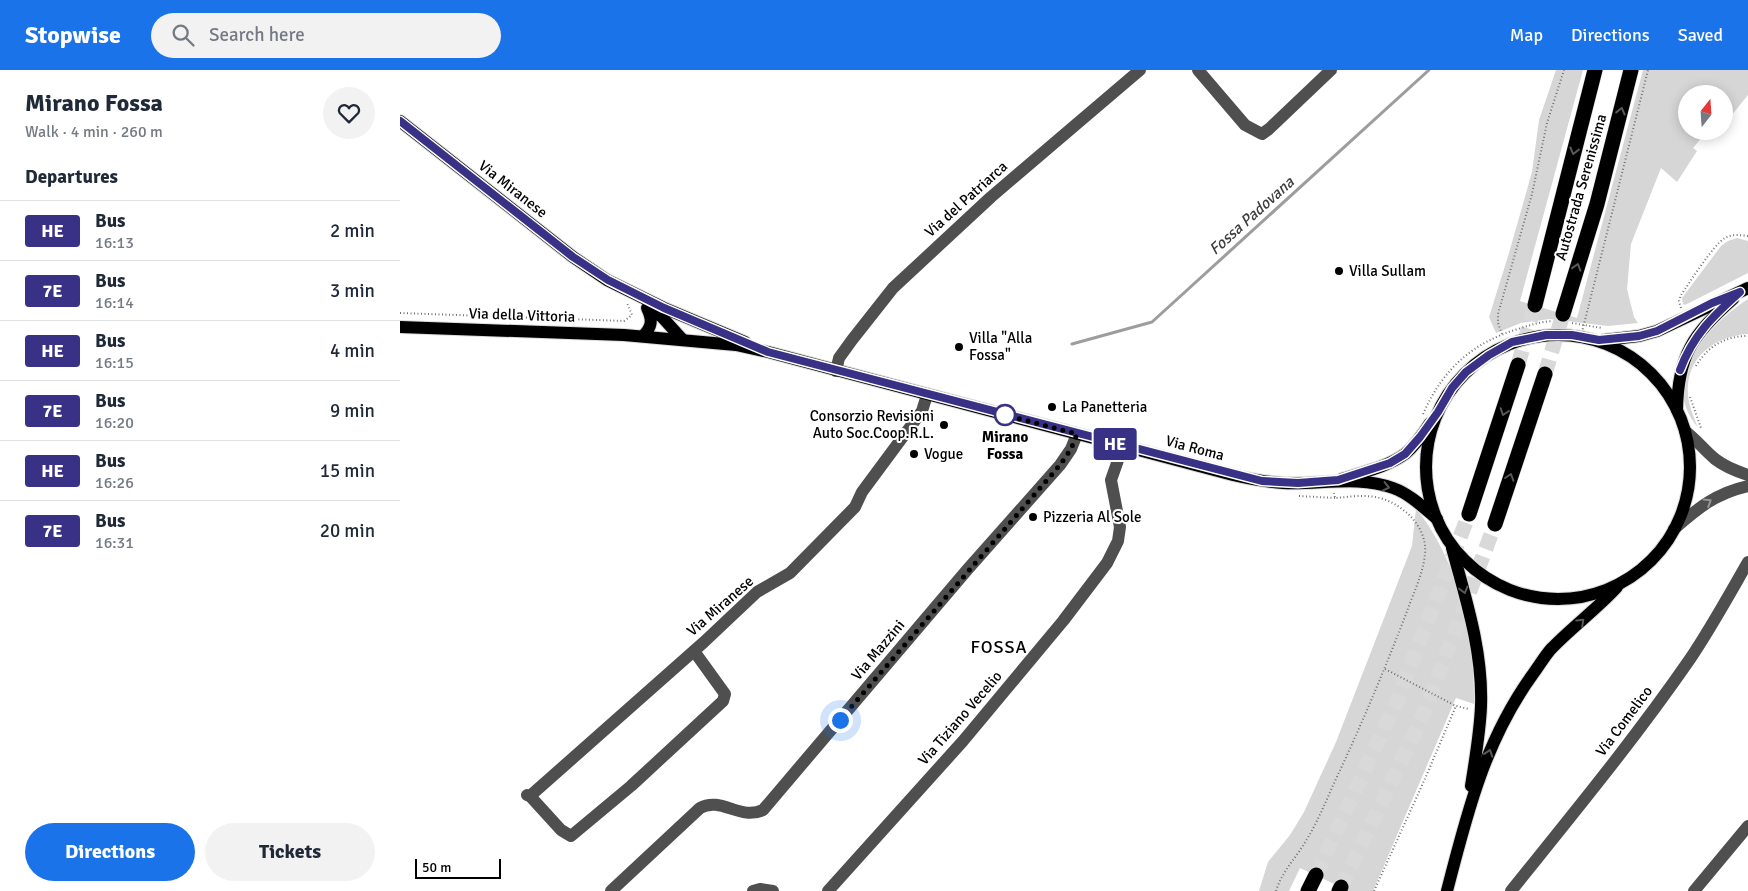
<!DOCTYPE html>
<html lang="en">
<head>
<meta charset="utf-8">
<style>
  body { margin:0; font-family:Signika,sans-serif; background:#f2f2f3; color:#1f2937; height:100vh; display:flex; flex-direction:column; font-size:19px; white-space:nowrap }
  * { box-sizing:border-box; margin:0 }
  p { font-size:16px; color:#747a83 }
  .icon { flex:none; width:28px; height:28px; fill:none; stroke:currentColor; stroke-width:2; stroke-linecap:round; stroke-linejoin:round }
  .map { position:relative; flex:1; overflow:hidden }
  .side { display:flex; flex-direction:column; background:#fff; width:400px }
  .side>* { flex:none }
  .badge { padding:0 10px; border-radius:4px; font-size:18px; line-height:32px }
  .needle { width:32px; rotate:17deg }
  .controls { position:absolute; left:1278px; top:15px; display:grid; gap:10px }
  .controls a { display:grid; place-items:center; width:55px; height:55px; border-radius:50%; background:#fff; box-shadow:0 2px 12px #0003; font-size:25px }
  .scale { position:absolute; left:15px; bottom:12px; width:86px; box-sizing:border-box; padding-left:5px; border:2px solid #000; border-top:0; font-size:14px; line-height:18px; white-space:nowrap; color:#000; -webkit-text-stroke:4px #fff; paint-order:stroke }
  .you { position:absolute; width:25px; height:25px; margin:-12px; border:4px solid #fff; border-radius:50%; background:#1a73e8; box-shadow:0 0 0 8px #1a73e833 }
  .map>.badge { position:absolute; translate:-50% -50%; box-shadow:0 0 0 2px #fff }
  h2 { padding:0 25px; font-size:19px; line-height:45px }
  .round { display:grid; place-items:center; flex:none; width:52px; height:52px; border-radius:26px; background:#f2f2f3 }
  .headline { display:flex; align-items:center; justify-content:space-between; height:85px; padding:0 25px }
  h1 { font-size:24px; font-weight:700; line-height:38px }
  .action { display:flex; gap:10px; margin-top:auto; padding:10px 25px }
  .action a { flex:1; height:58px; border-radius:30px; background:#1a73e8; color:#fff; font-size:20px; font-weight:700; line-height:58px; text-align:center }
  .action a+a { background:#f2f2f3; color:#1f2937 }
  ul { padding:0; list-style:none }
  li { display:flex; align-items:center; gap:15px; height:60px; padding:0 25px; border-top:1px solid #e0e1e3 }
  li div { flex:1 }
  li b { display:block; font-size:19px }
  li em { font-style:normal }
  li .badge { min-width:55px; font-weight:700; text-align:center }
  header { display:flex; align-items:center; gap:30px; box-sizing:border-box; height:70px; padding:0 25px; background:#1a73e8; color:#fff }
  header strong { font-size:24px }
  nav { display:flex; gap:28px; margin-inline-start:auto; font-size:18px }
  .search { width:350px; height:45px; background:#f2f2f3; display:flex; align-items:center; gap:12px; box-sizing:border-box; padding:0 18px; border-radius:28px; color:#747a83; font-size:19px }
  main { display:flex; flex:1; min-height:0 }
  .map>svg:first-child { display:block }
  .green { fill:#d6d6d6 }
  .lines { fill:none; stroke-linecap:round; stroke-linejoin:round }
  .stream { stroke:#9d9d9d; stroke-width:3 }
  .highway-tunnel { stroke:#d9d9d9; stroke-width:15; stroke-dasharray:15 8; stroke-linecap:butt }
  .major-casing { stroke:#dbdbdb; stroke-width:14 }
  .highway-casing { stroke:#dbdbdb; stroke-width:16 }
  .path { stroke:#717171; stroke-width:2; stroke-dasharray:1 2.5; stroke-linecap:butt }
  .minor { stroke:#4f4f4f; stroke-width:12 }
  .major { stroke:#000; stroke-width:12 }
  .highway { stroke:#000; stroke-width:15 }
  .oneway { stroke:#595959 }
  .oneway2 { stroke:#959595 }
  .line-casing { stroke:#fff; stroke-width:11 }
  .line { stroke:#393185; stroke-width:8 }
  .walk { stroke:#000; stroke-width:5; stroke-dasharray:0 9 }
  .poi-dot { fill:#000; stroke:#fff; stroke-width:2 }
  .stop-dot { fill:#fff; stroke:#393185; stroke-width:2.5 }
  .labels { text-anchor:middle; stroke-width:4; stroke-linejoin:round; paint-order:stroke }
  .street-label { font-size:15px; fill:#000; stroke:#fff }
  .poi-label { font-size:15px; fill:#000; stroke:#fff; text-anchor:start }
  .stop-label { font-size:15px; font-weight:bold; fill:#000; stroke:#fff }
  .water-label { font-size:16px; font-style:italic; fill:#3e3e3e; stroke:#fff }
  .quarter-label { font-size:18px; letter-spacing:1px; fill:#000; stroke:#fff }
</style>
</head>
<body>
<header>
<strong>Stopwise</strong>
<div class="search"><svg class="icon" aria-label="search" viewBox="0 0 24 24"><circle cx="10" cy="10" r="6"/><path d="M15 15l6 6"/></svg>Search here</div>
<nav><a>Map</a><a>Directions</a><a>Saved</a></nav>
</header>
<main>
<section class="side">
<div class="headline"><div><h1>Mirano Fossa</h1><p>Walk · 4 min · 260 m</p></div><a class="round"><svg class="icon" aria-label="heart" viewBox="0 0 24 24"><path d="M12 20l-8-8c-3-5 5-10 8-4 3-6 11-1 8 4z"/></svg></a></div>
<h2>Departures</h2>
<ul>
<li><span class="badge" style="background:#393185;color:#fff">HE</span><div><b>Bus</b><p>16:13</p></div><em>2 min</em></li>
<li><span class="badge" style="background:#393185;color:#fff">7E</span><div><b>Bus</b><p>16:14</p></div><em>3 min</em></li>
<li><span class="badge" style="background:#393185;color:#fff">HE</span><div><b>Bus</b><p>16:15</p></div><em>4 min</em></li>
<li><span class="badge" style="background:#393185;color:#fff">7E</span><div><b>Bus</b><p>16:20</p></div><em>9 min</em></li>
<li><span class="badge" style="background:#393185;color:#fff">HE</span><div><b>Bus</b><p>16:26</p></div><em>15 min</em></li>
<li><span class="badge" style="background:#393185;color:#fff">7E</span><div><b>Bus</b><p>16:31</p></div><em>20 min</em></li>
</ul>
<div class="action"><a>Directions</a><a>Tickets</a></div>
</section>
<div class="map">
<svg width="1348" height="821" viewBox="0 0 1348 821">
  <rect width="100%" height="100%" fill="#fff"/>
  <!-- green -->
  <g class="green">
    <path d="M1156 0H1183L1120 231 1177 248 1243 0H1348V25L1331 46 1324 47V24H1286V61H1307L1293 78 1297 81 1277 112 1261 98 1231 174 1227 219 1234 247 1238 253 1208 256 1150 249 1121 253 1096 263 1089 247 1109 183 1132 102 1139 50Z"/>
    <path d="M1337 168 1348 171V203L1285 235 1283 234 1282 228 1321 176 1328 171Z"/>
    <path d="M1348 229V264C1314 266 1285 288 1288 325 1289 337 1294 347 1298 358 1293 351 1287 343 1285 334 1274 292 1317 249 1348 229Z"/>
    <path d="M1016 438C1059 493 1075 564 1074 634L1056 628 973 821H949L900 798 889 821H859L868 792 890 765 904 742 936 672 1012 476Z"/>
  </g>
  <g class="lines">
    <!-- stream -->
    <path class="stream" d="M672 274 752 252 1029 0"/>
    <!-- highway-tunnel -->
    <g class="highway-tunnel">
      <path d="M1118 295 1135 235"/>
      <path d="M1145 304 1163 244"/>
      <path d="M916 805 997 631 1069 444"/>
      <path d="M941 817 1025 641 1095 454"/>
    </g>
    <defs>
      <g id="major">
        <path d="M0 51 173 187 207 210 264 238 345 272"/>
        <path d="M248 238 262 247 282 269"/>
        <path d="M0 257 224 265 336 275 368 282 833 405C850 409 866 412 883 413 919 415 958 405 993 418 1010 424 1024 438 1037 449"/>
        <circle cx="1158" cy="397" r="132"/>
        <path d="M243 266C252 257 253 250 247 238"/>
        <path d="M1204 270 1239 266 1257 261 1348 218"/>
        <path d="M1277 340C1278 285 1293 264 1333 229"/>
        <path d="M942 409C963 402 987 397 1005 384 1015 376 1023 364 1030 353"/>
        <path d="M1052 478C1066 529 1083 582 1081 636 1080 663 1075 690 1071 716"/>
        <path d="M1047 821C1067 743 1085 670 1133 604 1139 596 1144 587 1151 579 1172 557 1197 539 1217 517"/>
      </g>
      <g id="highway">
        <path d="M1135 235 1195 0"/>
        <path d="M1163 244 1197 134 1231 0"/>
        <path d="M1069 444 1118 295"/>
        <path d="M1095 454 1145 304"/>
        <path d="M908 821 916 805"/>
        <path d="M939 821 941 817"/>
      </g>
    </defs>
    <!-- major casing -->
    <use href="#major" class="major-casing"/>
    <!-- highway casing -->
    <use href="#highway" class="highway-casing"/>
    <!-- path -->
    <g class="path">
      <path d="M1281 238 1279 231 1281 225C1290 212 1313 175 1325 168 1332 164 1340 165 1348 166"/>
      <path d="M0 243 224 251 232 245 227 233"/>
      <path d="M1172 253 1202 258"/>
      <path d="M1102 264 1098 253V244L1132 124 1147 53 1164 0"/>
      <path d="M1181 266 1248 0"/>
      <path d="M1296 296C1308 276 1325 266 1348 266"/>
      <path d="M1290 327 1301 358"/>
      <path d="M1023 344C1043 299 1072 273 1118 259 1130 255 1140 252 1152 251"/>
      <path d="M899 426 935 428"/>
      <path d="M985 599 1056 636 1069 639"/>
      <path d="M876 821C882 801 897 787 907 769 918 751 926 731 935 711 961 656 984 601 1006 544 1013 523 1027 497 1025 475 1022 452 1001 434 980 428 965 424 949 427 935 428L934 423"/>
      <path d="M974 821 1024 711 1056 636"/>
    </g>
    <!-- minor -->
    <g class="minor">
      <path d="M798 0 845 55 862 64 869 59 931 0"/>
      <path d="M436 301 439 288 452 270 493 218 591 127 740 0"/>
      <path d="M1285 361C1296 369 1304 380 1315 389 1325 397 1336 401 1348 405"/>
      <path d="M1274 459C1298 438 1316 423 1348 416"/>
      <path d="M127 725 130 726 304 572 357 522 390 503 455 437 462 422 522 341 527 325"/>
      <path d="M130 726 161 760 171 766 231 716 323 631 325 624 294 581"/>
      <path d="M211 821 300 738C321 726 340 751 363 740L567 500 660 395 671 379 677 364"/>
      <path d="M353 821 360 819 373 821"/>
      <path d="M428 821 563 671 663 551 707 493 718 471 720 457 711 410 723 376"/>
      <path d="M1111 821C1172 745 1234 670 1290 589 1311 558 1329 525 1348 492"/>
      <path d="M1294 821 1348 756"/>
    </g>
    <!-- major -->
    <use href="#major" class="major"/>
    <!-- highway -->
    <use href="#highway" class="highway"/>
  </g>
  <!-- one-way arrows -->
  <defs><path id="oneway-chevron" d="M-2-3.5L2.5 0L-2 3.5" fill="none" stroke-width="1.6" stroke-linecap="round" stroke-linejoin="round" transform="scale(1.25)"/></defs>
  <g class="oneway">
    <use href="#oneway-chevron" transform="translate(1221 41) rotate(-76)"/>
    <use href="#oneway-chevron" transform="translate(1174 81) rotate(104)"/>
    <use href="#oneway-chevron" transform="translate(1177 197) rotate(-73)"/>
    <use href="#oneway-chevron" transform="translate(1104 342) rotate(108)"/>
    <use href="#oneway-chevron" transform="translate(1110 407) rotate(-72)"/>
    <use href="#oneway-chevron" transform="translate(986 417) rotate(13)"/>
    <use href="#oneway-chevron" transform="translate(1064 520) rotate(75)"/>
    <use href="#oneway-chevron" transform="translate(1181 552) rotate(-43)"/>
    <use href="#oneway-chevron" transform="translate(1089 683) rotate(-71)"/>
  </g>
  <use class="oneway2" href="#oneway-chevron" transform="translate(1308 432) rotate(-32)"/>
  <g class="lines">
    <defs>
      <path id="line" d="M0 51 173 187 208 210 264 238 368 282 862 411 898 413 938 410 990 393 1005 384 1020 367 1038 342 1052 318 1066 302 1089 285 1112 272 1146 265H1172L1199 270 1239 266 1257 261 1312 233 1340 222C1313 246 1293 265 1280 300"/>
    </defs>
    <!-- line casing -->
    <use href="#line" class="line-casing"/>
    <!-- line -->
    <use href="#line" class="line"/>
    <!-- walk -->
    <path class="walk" d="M440 650 660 395 671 379 677 364 605 345"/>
  </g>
  <!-- markers -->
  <g class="poi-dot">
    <circle cx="939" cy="201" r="5"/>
    <circle cx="559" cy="277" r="5"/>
    <circle cx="652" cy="337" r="5"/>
    <circle cx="544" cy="355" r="5"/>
    <circle cx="514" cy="384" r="5"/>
    <circle cx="633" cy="447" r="5"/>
  </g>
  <circle class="stop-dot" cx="605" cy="345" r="10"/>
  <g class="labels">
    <!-- street labels -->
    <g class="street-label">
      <text transform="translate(1181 117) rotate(-74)" y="5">Autostrada Serenissima</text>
      <text transform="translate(113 119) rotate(38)" y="5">Via Miranese</text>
      <text transform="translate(566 129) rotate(-42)" y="5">Via del Patriarca</text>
      <text transform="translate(122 245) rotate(2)" y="5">Via della Vittoria</text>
      <text transform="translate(795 378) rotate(15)" y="5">Via Roma</text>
      <text transform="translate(320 536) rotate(-41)" y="5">Via Miranese</text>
      <text transform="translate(478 580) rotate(-50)" y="5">Via Mazzini</text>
      <text transform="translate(560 648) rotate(-49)" y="5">Via Tiziano Vecelio</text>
      <text transform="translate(1224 651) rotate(-53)" y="5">Via Comelico</text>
    </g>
    <!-- poi labels -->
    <g class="poi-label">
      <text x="949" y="206">Villa Sullam</text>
      <text x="569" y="273">Villa "Alla<tspan x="569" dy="17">Fossa"</tspan></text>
      <text x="662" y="342">La Panetteria</text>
      <text x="534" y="351" text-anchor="end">Consorzio Revisioni<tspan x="534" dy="17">Auto Soc.Coop.R.L.</tspan></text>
      <text x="524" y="389">Vogue</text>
      <text x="643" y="452">Pizzeria Al Sole</text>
    </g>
    <!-- stop labels -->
    <g class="stop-label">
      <text x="605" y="372">Mirano<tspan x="605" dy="17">Fossa</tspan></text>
    </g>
    <!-- water labels -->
    <g class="water-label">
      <text transform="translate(851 145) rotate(-42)" y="6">Fossa Padovana</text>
    </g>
    <!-- quarter labels -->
    <g class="quarter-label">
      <text x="599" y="583">FOSSA</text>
    </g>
  </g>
</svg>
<div class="controls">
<a><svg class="needle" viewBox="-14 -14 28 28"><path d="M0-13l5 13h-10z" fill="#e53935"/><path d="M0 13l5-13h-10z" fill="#747a83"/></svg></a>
</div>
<div class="scale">50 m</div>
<div class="you" style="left:440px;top:650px"></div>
<b class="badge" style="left:715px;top:374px;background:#393185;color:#fff">HE</b>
</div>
</main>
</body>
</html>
